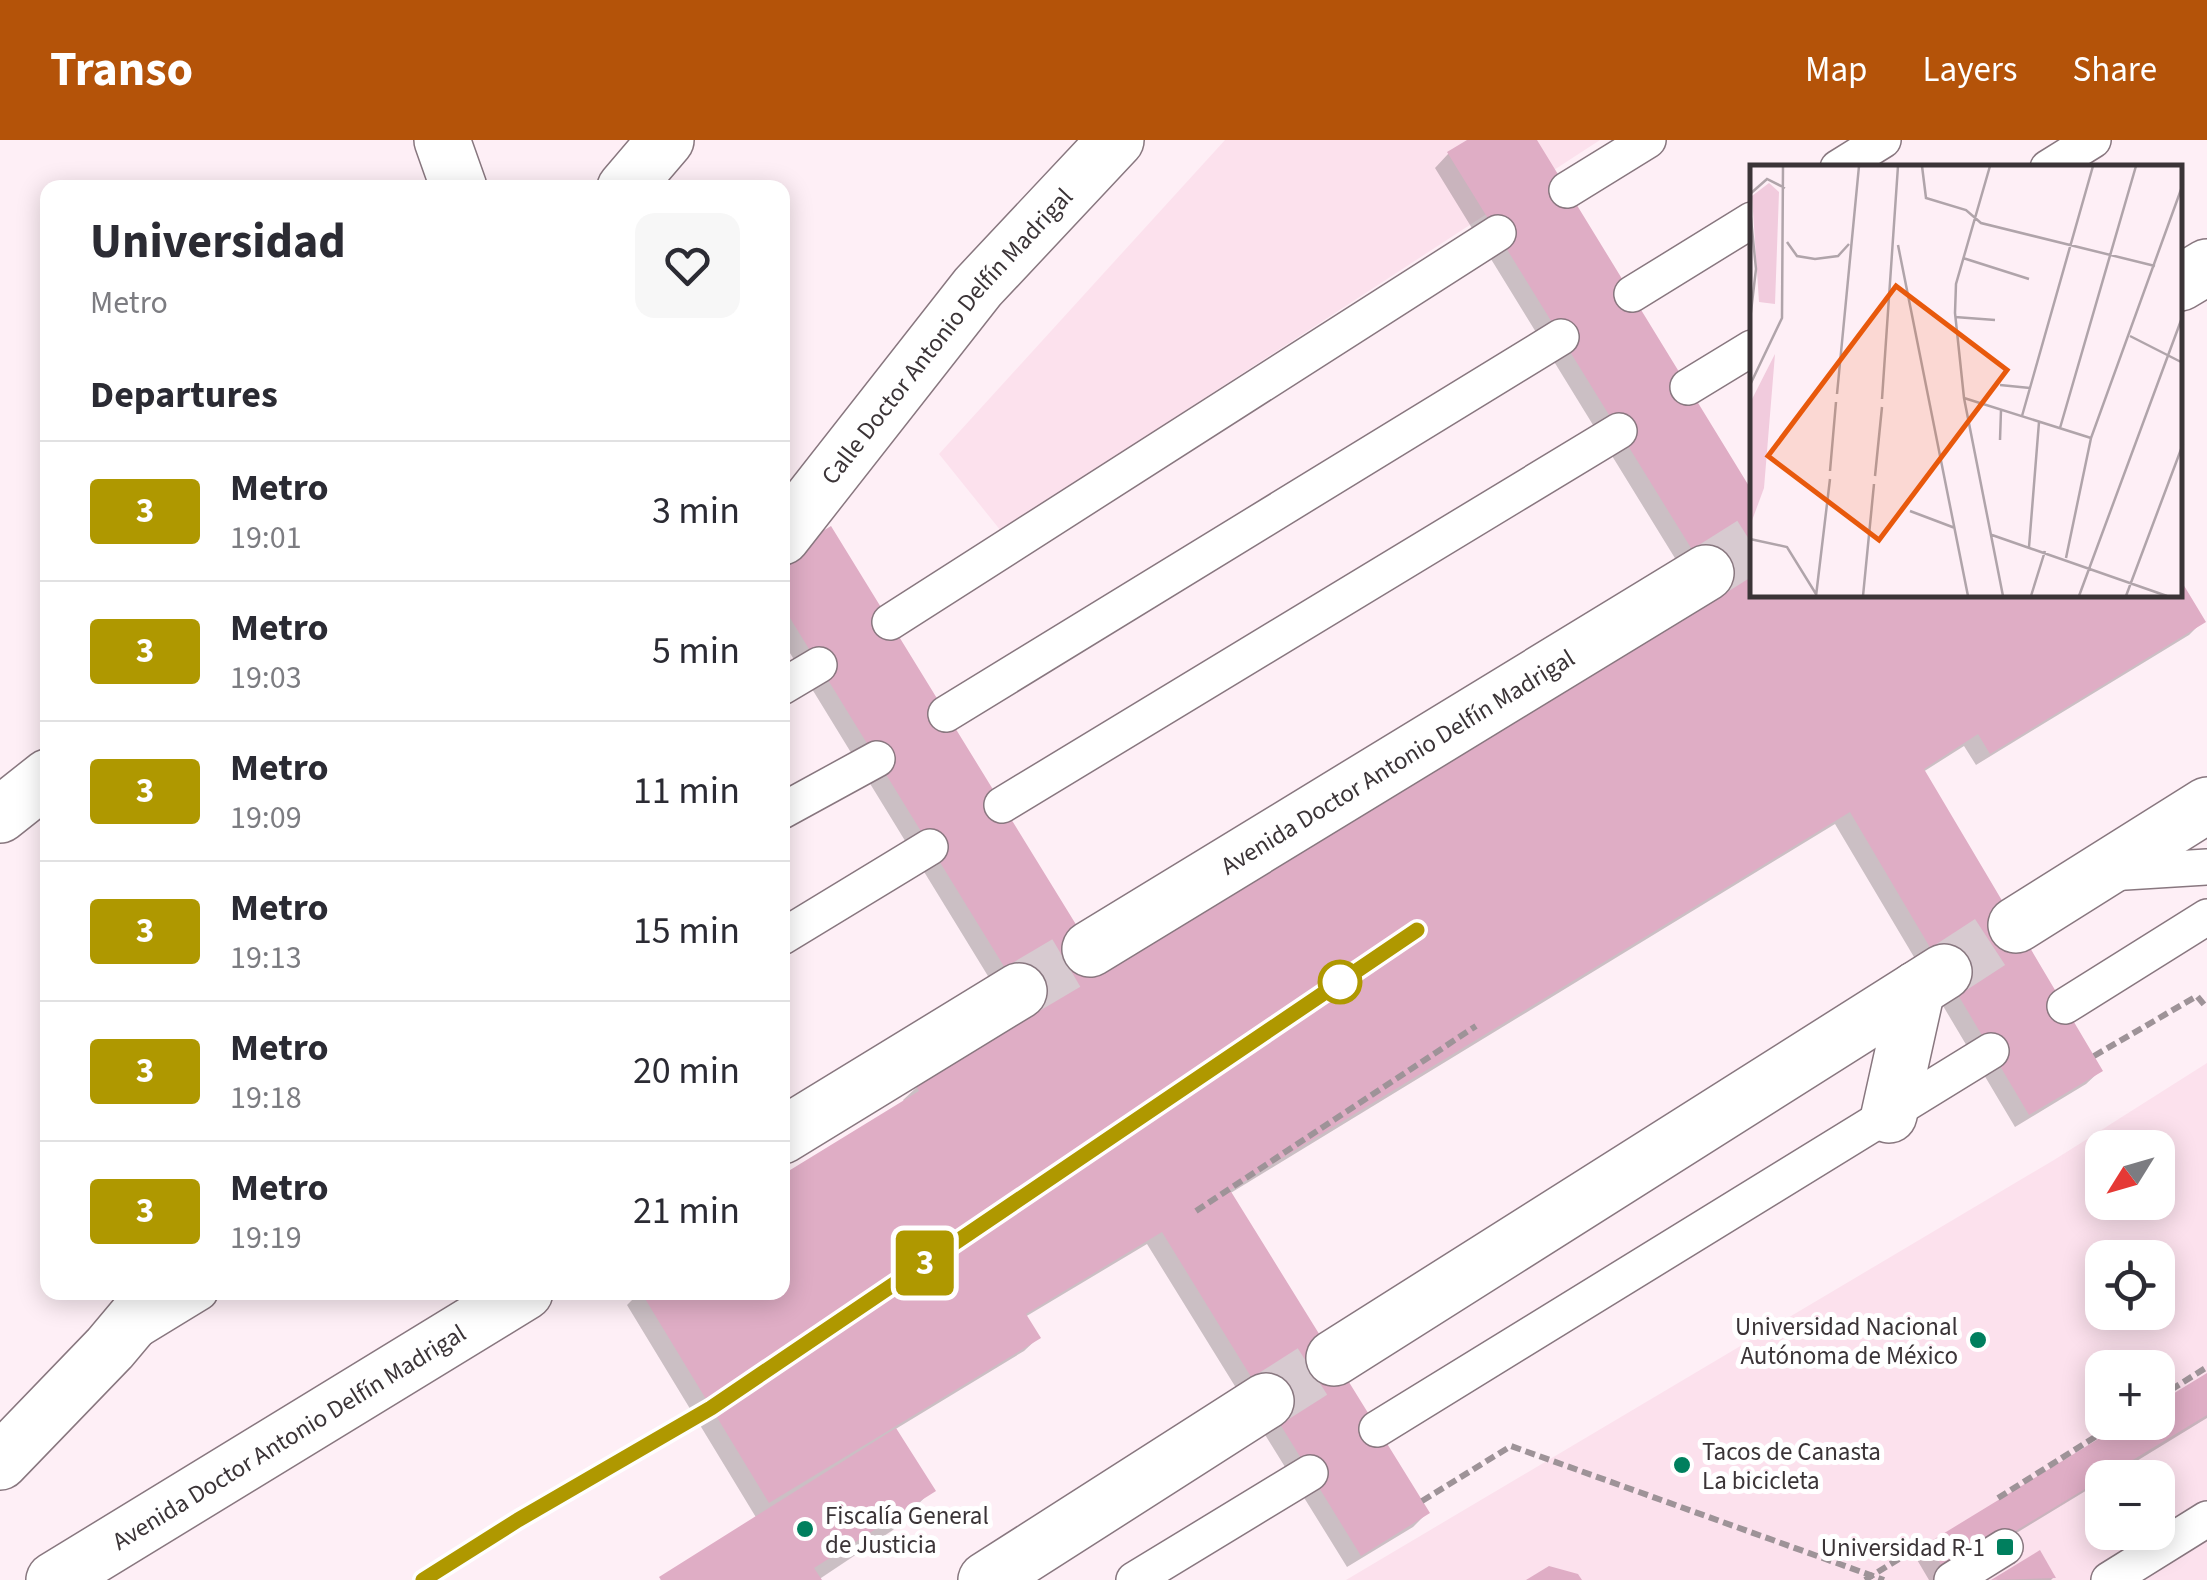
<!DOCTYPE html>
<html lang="en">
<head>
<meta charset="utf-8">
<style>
  body { margin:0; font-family:"Source Sans 3",sans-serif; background:#f7f7f7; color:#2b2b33; height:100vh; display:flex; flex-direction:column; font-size:38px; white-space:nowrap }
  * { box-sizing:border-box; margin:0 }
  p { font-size:32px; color:#7c7c81 }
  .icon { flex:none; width:55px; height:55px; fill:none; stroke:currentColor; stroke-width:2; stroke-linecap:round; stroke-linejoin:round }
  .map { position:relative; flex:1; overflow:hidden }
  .details { position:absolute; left:40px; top:40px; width:750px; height:1120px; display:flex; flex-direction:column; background:#fff; border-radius:20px; box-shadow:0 5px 25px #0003 }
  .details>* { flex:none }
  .badge { padding:0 20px; border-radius:8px; font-size:35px; line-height:65px }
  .needle { width:65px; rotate:233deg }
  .fabs { position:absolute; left:2085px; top:990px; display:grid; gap:20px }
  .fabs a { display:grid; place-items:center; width:90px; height:90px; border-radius:20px; background:#fff; box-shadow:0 5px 25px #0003; font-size:50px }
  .map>.badge { position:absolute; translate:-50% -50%; box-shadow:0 0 0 5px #fff }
  h2 { padding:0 50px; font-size:38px; line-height:90px }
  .round { display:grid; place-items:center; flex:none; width:105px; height:105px; border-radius:20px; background:#f7f7f7 }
  .headline { display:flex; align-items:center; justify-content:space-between; height:170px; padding:0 50px }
  h1 { font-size:48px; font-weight:700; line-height:75px }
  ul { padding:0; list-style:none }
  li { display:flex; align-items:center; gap:30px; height:140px; padding:0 50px; border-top:2px solid #e1e1e2 }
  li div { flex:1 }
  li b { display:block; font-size:38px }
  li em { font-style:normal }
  li .badge { min-width:110px; font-weight:700; text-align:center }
  header { display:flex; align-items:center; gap:60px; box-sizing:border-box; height:140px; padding:0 50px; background:#b45309; color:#fff }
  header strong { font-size:48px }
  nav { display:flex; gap:55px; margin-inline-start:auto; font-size:35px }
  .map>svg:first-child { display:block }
  .built { fill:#fce1ed; fill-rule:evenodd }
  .shadow { fill:#0003 }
  .building { fill:#dfadc5 }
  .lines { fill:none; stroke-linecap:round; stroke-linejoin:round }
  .secondary-tunnel { stroke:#d7cad0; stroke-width:55; stroke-dasharray:55 28; stroke-linecap:butt }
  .lane-casing { stroke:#88777f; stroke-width:38 }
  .street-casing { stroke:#88777f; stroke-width:58 }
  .secondary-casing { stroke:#88777f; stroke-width:58 }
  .path { stroke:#9e9398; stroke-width:6; stroke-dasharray:10 5; stroke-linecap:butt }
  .lane { stroke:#fff; stroke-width:35 }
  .street { stroke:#fff; stroke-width:55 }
  .secondary { stroke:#fff; stroke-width:55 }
  .rail-casing { stroke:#5b5356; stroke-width:11 }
  .rail { stroke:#fff; stroke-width:8; stroke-dasharray:22; stroke-linecap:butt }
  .line-casing { stroke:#fff; stroke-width:22 }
  .line { stroke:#af9800; stroke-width:15 }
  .stop-dot { fill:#fff; stroke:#af9800; stroke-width:5 }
  .poi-dot { fill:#007f5e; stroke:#fff; stroke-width:4 }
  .labels { text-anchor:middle; stroke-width:10; stroke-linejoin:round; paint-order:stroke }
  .street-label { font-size:25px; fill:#3b3437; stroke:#fff }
  .poi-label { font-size:25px; fill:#3b3437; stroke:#fff; text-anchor:end }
  .inset-road { fill:none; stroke:#b0a4aa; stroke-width:2.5 }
  .view { fill:#e8590c; fill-opacity:0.15; stroke:#e8590c; stroke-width:5 }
  .inset-edge { fill:none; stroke:#3b3437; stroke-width:5 }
</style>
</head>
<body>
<header>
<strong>Transo</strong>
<nav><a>Map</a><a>Layers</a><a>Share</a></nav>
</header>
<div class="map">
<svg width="2207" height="1440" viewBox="0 0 2207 1440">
  <rect width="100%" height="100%" fill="#feeff6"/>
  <!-- built -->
  <g class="built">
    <path d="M1225 0H1600L1001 391 939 314Z"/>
    <path d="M2207 923V1440H1346L2054 1020ZM2102 1008H2158V1062H2102ZM2102 1118H2158V1172H2102ZM2102 1228H2158V1282H2102ZM2102 1338H2158V1392H2102Z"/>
  </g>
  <!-- shadow -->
  <g class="shadow">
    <path d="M1472 0H1533L1752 355V455H2180V444L2202 482 2189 495 1976 625 1964 606 1923 632 2100 931 2086 944 2015 987 1835 684 1229 1054 1427 1373 1413 1387 1347 1427 1147 1104 1025 1177 1038 1198 1024 1211 894 1290 932 1350 893 1390 818 1440H660L757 1379 627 1165 640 1152H782L905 963 903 960 917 947 1018 885 782 500V419L1103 833 1705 467 1435 28 1448 14Z"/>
    <path d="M2207 1236V1278L2109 1338H2102V1341L1939 1440H1929L1916 1418 1929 1405 2158 1282V1266Z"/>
    <path d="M2039 1413 2053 1438 2051 1440H1996Z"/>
  </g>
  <!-- building -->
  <g class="building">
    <path d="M1467 0H1537L1752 351V455H2180V439L2206 482 1990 614 1978 594 1924 629 2103 931 2029 975 1850 672 1230 1050 1430 1373 1361 1416 1162 1092 1026 1174 1041 1198 769 1363 641 1152H782V1035L919 951 916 945 1019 851 782 465V416L831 386 1104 830 1720 455 1447 12Z"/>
    <path d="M2207 1233V1275L1946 1433 1928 1403 2126 1282H2158V1263Z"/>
    <path d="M896 1288 936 1351 814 1428 822 1440H661L659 1437Z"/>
    <path d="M2040 1410 2056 1438 1991 1440Z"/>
    <path d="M1549 1426 1578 1434 1582 1440H1526Z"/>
  </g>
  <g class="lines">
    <!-- secondary-tunnel -->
    <g class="secondary-tunnel">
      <path d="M1706 433 1752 404"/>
      <path d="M1944 832 2016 785"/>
      <path d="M1019 851 1090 809"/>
      <path d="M1266 1261 1334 1218"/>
    </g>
    <defs>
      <g id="lane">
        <path d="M1838 28 1883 0"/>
        <path d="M2048 28 2093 0"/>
        <path d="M1567 50 1648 0"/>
        <path d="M1632 154 1752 80"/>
        <path d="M1688 247 1752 208"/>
        <path d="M890 482 1498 93"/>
        <path d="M782 547 819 525"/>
        <path d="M946 574 1561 197"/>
        <path d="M1002 665 1619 291"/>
        <path d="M782 671 877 619"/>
        <path d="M2109 733 2207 727"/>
        <path d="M782 797 930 707"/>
        <path d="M2065 866 2207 777"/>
        <path d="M141 1188 200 1152"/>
        <path d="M1377 1289 1991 911"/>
        <path d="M1134 1440 1310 1333"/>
        <path d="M1952 1440 2005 1407"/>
        <path d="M2109 1440 2207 1379"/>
      </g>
      <g id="street">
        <path d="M442 0 459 48"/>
        <path d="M625 48 666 0"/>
        <path id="s1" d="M782 397 978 147 1116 0"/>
        <path d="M0 675 48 637"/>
        <path d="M0 1322 110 1208 157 1152"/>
      </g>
      <g id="secondary">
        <path d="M2180 143 2207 127"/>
        <path d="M2016 785 2207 665"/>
        <path id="s2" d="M1090 809 1706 433"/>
        <path d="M1889 975 1917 849"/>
        <path d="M782 996 1019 851"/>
        <path d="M1334 1218 1944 832"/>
        <path id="s3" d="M54 1440 525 1152"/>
        <path d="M986 1440 1266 1261"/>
      </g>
    </defs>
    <!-- lane casing -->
    <use href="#lane" class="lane-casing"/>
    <!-- street casing -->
    <use href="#street" class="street-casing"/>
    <!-- secondary casing -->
    <use href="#secondary" class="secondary-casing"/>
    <!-- path -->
    <g class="path">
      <path d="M2094 916 2197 856 2207 868"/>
      <path d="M1196 1071 1476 886"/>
      <path d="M2158 1258 2207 1227"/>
      <path d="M1998 1358 2119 1282"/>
      <path d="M1422 1361 1511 1306 1884 1440"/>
      <path d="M1865 1440 1910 1412"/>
    </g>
    <!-- lane -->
    <use href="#lane" class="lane"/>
    <!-- street -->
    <use href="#street" class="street"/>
    <!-- secondary -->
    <use href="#secondary" class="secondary"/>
    <defs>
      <path id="rail" d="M423 1440 518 1380 711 1269"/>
    </defs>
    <!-- rail casing -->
    <use href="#rail" class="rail-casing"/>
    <!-- rail -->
    <use href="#rail" class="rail"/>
  </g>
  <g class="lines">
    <defs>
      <path id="line" d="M423 1440 518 1380 711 1268 1417 790"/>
    </defs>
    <!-- line casing -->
    <use href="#line" class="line-casing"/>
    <!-- line -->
    <use href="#line" class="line"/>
  </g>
  <!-- markers -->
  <circle class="stop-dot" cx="1340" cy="842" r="20"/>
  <g class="poi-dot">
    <circle cx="1978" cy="1200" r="10"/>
    <circle cx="1682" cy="1325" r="10"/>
    <circle cx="805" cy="1389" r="10"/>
    <rect x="1995" y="1397" width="20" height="20" rx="5"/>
  </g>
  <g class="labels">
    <!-- street labels -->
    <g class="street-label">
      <text dy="9" stroke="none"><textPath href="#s1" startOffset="260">Calle Doctor Antonio Delfín Madrigal</textPath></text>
      <text dy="9" stroke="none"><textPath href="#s2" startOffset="360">Avenida Doctor Antonio Delfín Madrigal</textPath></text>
      <text dy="9" stroke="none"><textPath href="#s3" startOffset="275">Avenida Doctor Antonio Delfín Madrigal</textPath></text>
    </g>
    <!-- poi labels -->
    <g class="poi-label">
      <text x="1958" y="1195">Universidad Nacional<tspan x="1958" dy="29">Autónoma de México</tspan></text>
      <text x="1702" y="1320" text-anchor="start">Tacos de Canasta<tspan x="1702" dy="29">La bicicleta</tspan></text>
      <text x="825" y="1384" text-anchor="start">Fiscalía General<tspan x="825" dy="29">de Justicia</tspan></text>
      <text x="1985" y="1416">Universidad R-1</text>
    </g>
  </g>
  <!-- overview -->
  <g transform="translate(1750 25)">
    <rect width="432" height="432" fill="#feeff6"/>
    <path d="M19 18 29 27 25 139 9 137 2 31ZM25 189 14 323 0 361V238Z" fill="#f1cbdd"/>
    <path class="inset-road" d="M172 1 176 33 216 45 231 58 405 101M240 1 206 119 205 148 214 233 253 431M0 29 17 14 35 23M0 44 6 104 0 155M37 77 47 91 65 94 88 91 99 79M148 80 218 431M213 93 279 114M205 152 245 155M380 171 433 198M0 220 32 153 33 1M250 220 280 223M87 229 109 1M214 233 341 273M132 234 148 1M272 251 343 1M310 263 386 1M250 275 251 245M80 306 86 237M125 311 132 242M160 346 205 363M242 370 417 431M0 374 37 382 66 429M279 382 289 257M316 393 341 273 433 19M66 431 80 314M113 431 124 319M281 431 295 386M329 431 433 150M376 431 433 279"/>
    <path class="view" d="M146 121 257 205 129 375 18 291Z"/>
    <rect width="432" height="432" class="inset-edge"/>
  </g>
</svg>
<div class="fabs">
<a><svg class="needle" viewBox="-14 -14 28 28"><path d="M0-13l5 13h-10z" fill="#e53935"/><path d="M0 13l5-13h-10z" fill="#7c7c81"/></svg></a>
<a><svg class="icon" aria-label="locate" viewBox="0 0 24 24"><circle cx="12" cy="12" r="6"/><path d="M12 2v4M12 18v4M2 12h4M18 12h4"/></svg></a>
<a>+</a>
<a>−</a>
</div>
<b class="badge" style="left:925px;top:1123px;background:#af9800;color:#fff">3</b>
<section class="details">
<div class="headline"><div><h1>Universidad</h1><p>Metro</p></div><a class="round"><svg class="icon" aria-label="heart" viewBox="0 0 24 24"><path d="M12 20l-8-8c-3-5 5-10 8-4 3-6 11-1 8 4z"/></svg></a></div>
<h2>Departures</h2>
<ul>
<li><span class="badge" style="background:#af9800;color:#fff">3</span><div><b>Metro</b><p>19:01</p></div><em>3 min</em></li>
<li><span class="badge" style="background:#af9800;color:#fff">3</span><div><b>Metro</b><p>19:03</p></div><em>5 min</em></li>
<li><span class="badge" style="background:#af9800;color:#fff">3</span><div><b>Metro</b><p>19:09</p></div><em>11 min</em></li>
<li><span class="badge" style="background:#af9800;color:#fff">3</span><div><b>Metro</b><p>19:13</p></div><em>15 min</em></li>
<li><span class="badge" style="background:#af9800;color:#fff">3</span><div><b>Metro</b><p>19:18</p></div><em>20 min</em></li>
<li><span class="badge" style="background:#af9800;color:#fff">3</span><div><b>Metro</b><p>19:19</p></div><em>21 min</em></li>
</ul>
</section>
</div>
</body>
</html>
